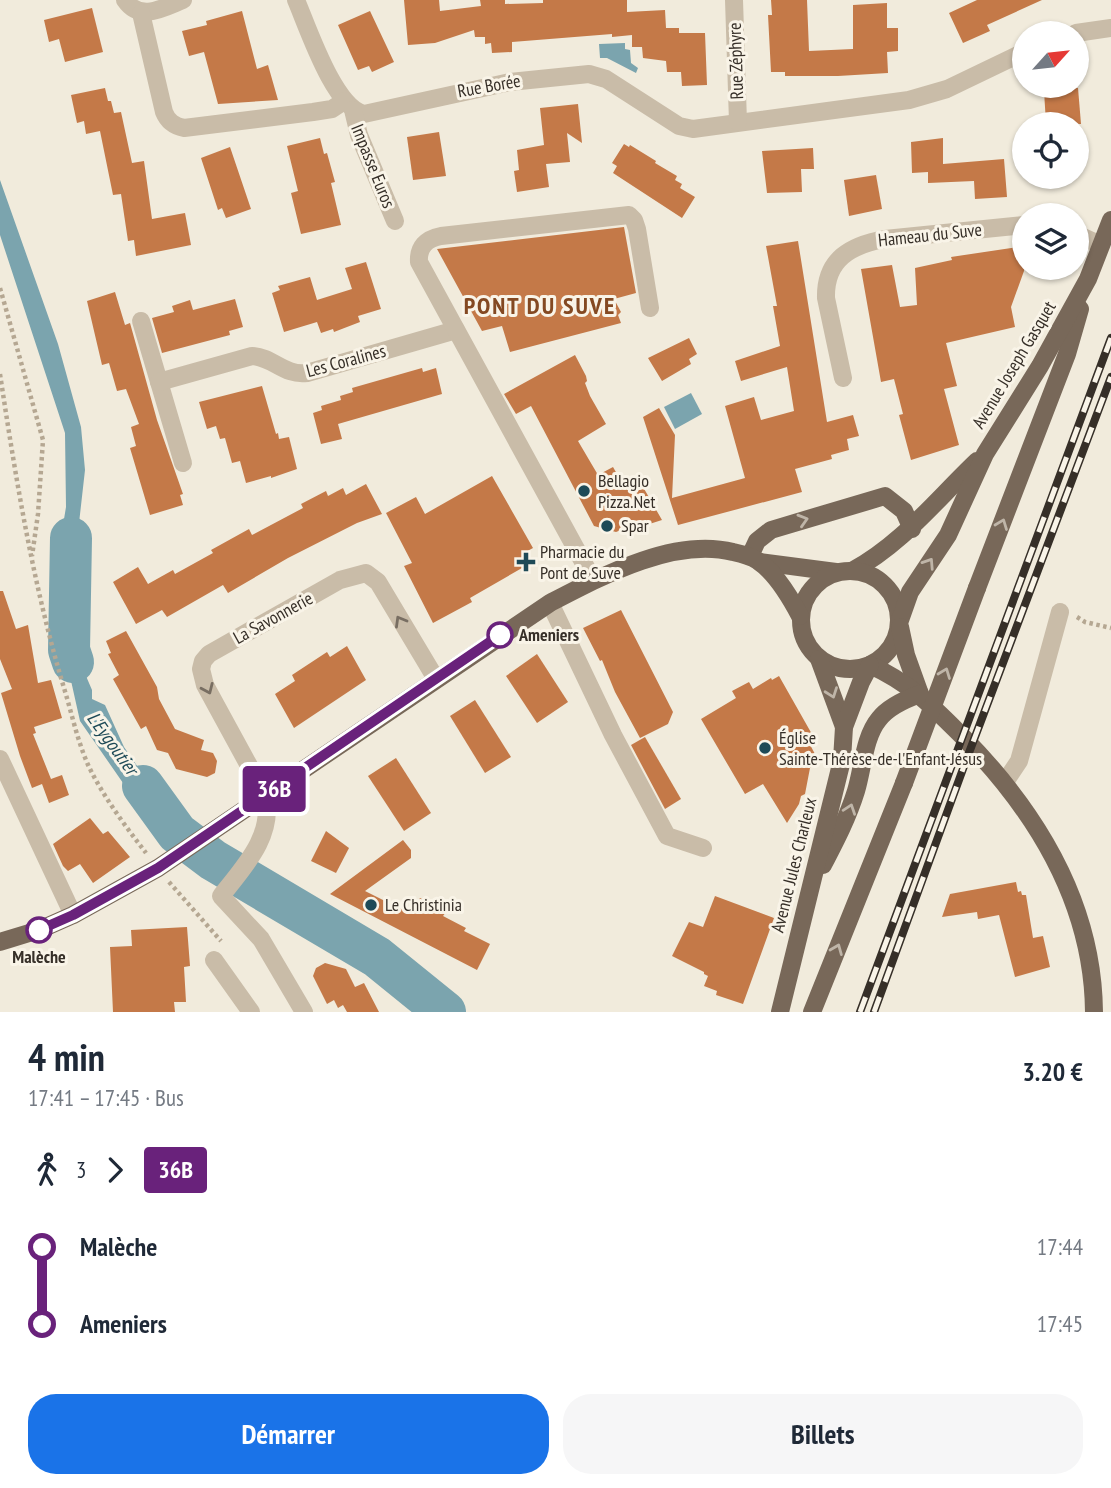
<!DOCTYPE html>
<html lang="fr">
<head>
<meta charset="utf-8">
<style>
  body { margin:0; font-family:"PT Sans Narrow",sans-serif; background:#f6f6f7; color:#1f2937; height:100vh; display:flex; flex-direction:column; font-size:26px; white-space:nowrap }
  * { box-sizing:border-box; margin:0 }
  p { font-size:23px; color:#747a83 }
  .icon { flex:none; width:38px; height:38px; fill:none; stroke:currentColor; stroke-width:2; stroke-linecap:round; stroke-linejoin:round }
  .map { position:relative; height:1012px; overflow:hidden }
  .details { display:flex; flex-direction:column; background:#fff; flex:1 }
  .details>* { flex:none }
  .badge { padding:0 14px; border-radius:5px; font-size:24px; line-height:46px }
  .needle { width:46px; rotate:63deg }
  .fabs { position:absolute; left:1012px; top:21px; display:grid; gap:14px }
  .fabs a { display:grid; place-items:center; width:77px; height:77px; border-radius:50%; background:#fff; box-shadow:0 2px 5px #0004; font-size:35px }
  .map>.badge { position:absolute; translate:-50% -50%; box-shadow:0 0 0 4px #fff }
  .legs { display:flex; align-items:center; gap:10px; height:77px; padding:0 28px; font-size:23px }
  .legs p { margin-inline-start:auto }
  .overview { display:flex; align-items:center; justify-content:space-between; height:119px; padding:0 28px }
  h1 { font-size:38px; font-weight:700; line-height:52px }
  .action { display:flex; gap:14px; margin-top:auto; padding:14px 28px }
  .action a { flex:1; height:80px; border-radius:28px; background:#1a73e8; color:#fff; font-size:28px; font-weight:700; line-height:80px; text-align:center }
  .action a+a { background:#f6f6f7; color:#1f2937 }
  ul { padding:0 28px; list-style:none }
  li { display:flex; align-items:center; gap:24px; height:77px; font-size:26px }
  li i { display:grid; place-items:center; width:10px; height:100%; margin:0 9px; background:currentColor }
  li i::after { content:''; width:18px; height:18px; margin:-9px; border:5px solid; border-radius:50%; background:#fff }
  li p { margin-inline-start:auto }
  li:first-child i { background:linear-gradient(#0000 50%,currentColor 0) }
  li:last-child i { background:linear-gradient(currentColor 50%,#0000 0) }
  .map>svg:first-child { display:block }
  .water { fill:#7ba4ae }
  .lines { fill:none; stroke-linecap:round; stroke-linejoin:round }
  .river { stroke:#7ba4ae; stroke-width:42 }
  .building { fill:#c47948 }
  .path { stroke:#b5a792; stroke-width:4.5; stroke-dasharray:3.5 3.5; stroke-linecap:butt }
  .minor { stroke:#c9bca8; stroke-width:18 }
  .major { stroke:#786859; stroke-width:18 }
  .rail-casing { stroke:#362f28; stroke-width:8 }
  .rail { stroke:#f9f4e8; stroke-width:5; stroke-dasharray:16; stroke-linecap:butt }
  .major-bridge { stroke:#786859; stroke-width:18 }
  .oneway { stroke:#bfb5a8 }
  .oneway2 { stroke:#786e62 }
  .line-1-casing { stroke:#fff; stroke-width:16 }
  .line-1 { stroke:#69227b; stroke-width:10 }
  .poi-dot { fill:#1e4a57; stroke:#f9f4e8; stroke-width:2.5 }
  .stop-1-dot { fill:#fff; stroke:#69227b; stroke-width:3.5 }
  .labels { text-anchor:middle; stroke-width:6; stroke-linejoin:round; paint-order:stroke }
  .street-label { font-size:18px; fill:#362f28; stroke:#f9f4e8 }
  .poi-label { font-size:18px; fill:#362f28; stroke:#f9f4e8; text-anchor:start }
  .stop-label { font-size:18px; font-weight:bold; fill:#362f28; stroke:#f9f4e8; text-anchor:start }
  .water-label { font-size:19px; font-style:italic; fill:#1e4a57; stroke:#f9f4e8 }
  .district-label { font-size:24px; font-weight:bold; letter-spacing:2px; fill:#844922; stroke:#f9f4e8 }
</style>
</head>
<body>
<div class="map">
<svg width="1111" height="1012" viewBox="0 0 1111 1012">
  <rect width="100%" height="100%" fill="#f1ebdc"/>
  <!-- water -->
  <g class="water">
    <path d="M625 43V49L630 50 631 63 638 68 636 73 607 58H600L599 44Z"/>
    <path d="M0 180 58 344 81 427 85 470 70 603 74 648 92 690V699L105 705 124 747 162 802 192 824 166 840 148 819 80 721 55 609 54 580 66 507 65 433 0 235Z"/>
    <path d="M691 393 702 414 675 429 664 407Z"/>
  </g>
  <g class="lines">
    <!-- river -->
    <g class="river">
      <path d="M71 538 69 650 73 662"/>
      <path d="M143 786 177 833 213 860 377 957 445 1012"/>
    </g>
  </g>
  <!-- building -->
  <g class="building">
    <path d="M404 0H439L440 11 481 6 480 0H505V4L543 3V0H627V12L665 10 666 28H679V33H705L707 85 682 86 681 72H667L666 61 643 58 642 47H632V35L612 37V34L512 42V52L492 53 491 43 485 44V37H475L474 30 435 43 408 45Z"/>
    <path d="M771 0H807L809 51 853 49V5L887 3V28H898V51L887 52 888 73 838 76H785V72H771L768 15H772Z"/>
    <path d="M977 0H1042L987 25 990 31 963 43 949 13Z"/>
    <path d="M92 8 103 52 65 62 59 39 49 42 44 20Z"/>
    <path d="M242 11 257 69 268 65 278 100 218 104 204 52 189 56 182 31 207 25 206 21Z"/>
    <path d="M370 11 394 62 372 72 369 66 358 70 338 25Z"/>
    <path d="M105 88 108 101H111L114 113 121 112 132 163 144 161 152 219 185 213 191 245 136 256 134 240 128 241 121 194 113 195 100 131 86 134 84 121 77 123 71 95Z"/>
    <path d="M1078 88 1081 124H1046L1044 90Z"/>
    <path d="M578 104 582 143 567 133 570 162 546 164 549 187 517 192 514 171 519 170 517 150 544 145 540 108Z"/>
    <path d="M439 132 446 176 413 180 407 137Z"/>
    <path d="M320 138 324 154 327 153 335 182 331 183 341 225 301 234 291 193 298 191 287 146Z"/>
    <path d="M943 138V164L1004 159 1007 197 975 199 974 181 928 183V172L912 173 911 142Z"/>
    <path d="M624 144 629 147 630 145 656 161 655 163 677 176 675 180 682 184 680 188 695 197 682 218 613 173 617 166 612 163Z"/>
    <path d="M230 147 251 209 226 218 222 208 218 210 201 158Z"/>
    <path d="M813 148 814 169H801L802 192 767 193 762 151Z"/>
    <path d="M876 175 882 209 849 216 844 180Z"/>
    <path d="M624 227 636 293 614 299 621 312 618 315 621 323 510 352 502 326 482 331 437 249Z"/>
    <path d="M798 241 827 422 853 415 859 436 847 439 849 450 831 455 832 459 795 469 802 492 678 525 643 417 659 408 675 435 672 498 745 478 725 406 754 397 761 420 794 411 787 367 741 381 735 361 780 346 773 306H777L766 246Z"/>
    <path d="M1024 246V271L1011 307 1015 327 946 343 957 386 944 389 959 445 911 460 899 415 903 414 894 379 881 382 861 269 892 265 900 307 917 305 915 268 952 260 951 257Z"/>
    <path d="M366 262 381 309 358 316 360 322 334 332 333 329 321 333 317 322 284 332 272 293 280 290 278 286 310 277 317 300 352 289 345 268Z"/>
    <path d="M115 292 125 325 130 323 157 420 183 494 180 495 183 505 150 515 130 448 136 446 131 427 139 424 126 389 117 391 109 363 102 365 87 301Z"/>
    <path d="M235 299 243 327 229 331 230 335 162 353 152 318 174 312 172 306 190 300 193 310Z"/>
    <path d="M689 338 697 354 689 359 691 364 662 381 648 358Z"/>
    <path d="M575 355 586 376 587 381 585 383 590 396 606 424 578 441 598 475 613 467 625 488 639 480 662 520 640 527 639 523 616 532 594 526 531 406 516 414 504 394Z"/>
    <path d="M422 368 423 372 436 368 442 394 338 424 342 439 321 444 313 413 322 410 321 406 341 400 340 396 353 392 352 388Z"/>
    <path d="M262 386 276 434 278 433 279 439 289 437 297 469 271 478V476L246 483 240 461 232 463 225 438 220 439 216 426 207 429 199 402Z"/>
    <path d="M492 476 533 548 522 554 529 564 470 598 472 602 433 623 404 566 412 563 386 513 416 497 425 514Z"/>
    <path d="M366 484 382 514 357 523 288 558 228 593 223 585 167 617 162 610 136 624 113 582 138 567 148 584 173 570 175 574 213 553 211 550 249 529 252 535 303 508 301 504 326 491 328 496 343 488 346 495Z"/>
    <path d="M0 591H3L16 629 28 625 38 683 51 680 62 718 34 727 36 733 33 734 51 779 62 775 69 795 49 803 42 784 32 788 20 756 1 693 12 689 0 659Z"/>
    <path d="M621 610 673 712 668 724 640 738 615 692 602 660 600 661 583 628Z"/>
    <path d="M126 631 157 687 159 699 175 729 204 740 201 750 213 753 217 761 215 773 207 777 176 769 168 753 157 750 146 726 141 729 113 679 119 675 108 654 111 653 106 641Z"/>
    <path d="M347 646 366 680 294 728 275 694 295 681 292 675 327 652 330 657Z"/>
    <path d="M537 654 568 702 537 723 506 676Z"/>
    <path d="M779 676 813 736 807 739 816 756 814 765 810 768 805 794 801 796 799 804 787 823 763 784 745 794 701 719 736 698 732 691 749 682 753 689 771 678 772 680Z"/>
    <path d="M475 700 511 757 485 773 450 716Z"/>
    <path d="M645 737 681 799 665 809 631 745Z"/>
    <path d="M396 758 431 813 404 831 368 776Z"/>
    <path d="M90 818 103 834 108 831 130 857 93 883 80 864 68 871 63 866 53 844Z"/>
    <path d="M326 831 349 848 336 873 311 861Z"/>
    <path d="M403 840 411 850V858L365 891 411 914 420 898 446 912 443 916 466 928 464 931 490 944 477 970 330 894Z"/>
    <path d="M1016 882 1018 892 1021 891 1022 895H1026L1033 938 1043 936 1050 967 1015 977 999 915 978 919 977 912 942 917 950 894Z"/>
    <path d="M715 896 774 918 743 1004 716 995 717 991 704 986 708 976 704 974V972L672 956 689 922 703 927Z"/>
    <path d="M187 927 190 966 184 967 186 1002H174L175 1012H113L110 947 132 946 131 930Z"/>
    <path d="M325 963 346 969 355 987 364 983 379 1012H347L343 1005 338 1008 334 1000 327 1004 313 976 316 968Z"/>
  </g>
  <g class="lines">
    <!-- path -->
    <g class="path">
      <path d="M0 288 43 440 38 514 32 556"/>
      <path d="M0 374C16 480 33 585 64 688 72 714 78 744 90 769 105 799 126 827 146 853"/>
      <path d="M1077 617 1085 622 1111 628"/>
      <path d="M169 882 221 941"/>
    </g>
    <!-- minor -->
    <g class="minor">
      <path d="M125 0C140 22 163 8 183 0"/>
      <path d="M296 0C308 28 334 107 364 114L510 82 589 74 606 79 679 126 693 129 909 100 947 89 1024 52"/>
      <path d="M734 0 738 122"/>
      <path d="M141 13 164 112C168 122 174 126 184 128L313 112 332 109 344 101"/>
      <path d="M1076 33 1111 28"/>
      <path d="M353 110 359 135 395 221"/>
      <path d="M1076 234 1101 245"/>
      <path d="M141 321 183 463"/>
      <path d="M843 378 826 298C825 259 851 245 885 239L1024 225"/>
      <path d="M159 382 252 356C273 357 284 376 307 373L456 330"/>
      <path d="M593 580 419 262C418 247 426 239 441 236L629 215 634 220 637 229 650 308"/>
      <path d="M550 603 613 735 667 836 703 848"/>
      <path d="M0 759 73 915"/>
      <path d="M1005 782 1019 761 1060 612"/>
      <path d="M214 960 251 1012"/>
      <path d="M304 1012 261 939 221 896C244 867 275 835 265 795L205 685 201 669 203 661 209 654 340 580 366 573 378 582 436 679"/>
    </g>
    <!-- major -->
    <g class="major">
      <path d="M750 556 757 541 771 530 885 496 904 511 912 529"/>
      <path d="M760 562 836 572"/>
      <path d="M852 571C902 544 936 500 977 461"/>
      <circle cx="850" cy="620" r="49"/>
      <path d="M977 588 1067 354 1080 309"/>
      <path d="M899 623 910 592 948 535 985 454 1040 366 1088 279 1111 220"/>
      <path d="M900 627 906 655 920 694"/>
      <path d="M819 659 844 727"/>
      <path d="M870 665C910 683 932 706 962 736 1037 812 1093 903 1094 1012"/>
      <path d="M823 865C836 840 848 817 856 791 863 768 864 737 879 719 889 706 906 699 920 694"/>
      <path d="M0 942 39 930 73 915 158 868 550 603C602 576 674 537 733 552 742 554 751 556 758 561 776 573 790 597 800 616"/>
      <path d="M780 1012 842 760 844 727 861 682 870 665"/>
      <path d="M812 1012 904 783"/>
    </g>
    <defs>
      <g id="rail">
        <path d="M860 1012 1111 338"/>
        <path d="M874 1012 967 758 1111 377"/>
      </g>
    </defs>
    <!-- rail casing -->
    <use href="#rail" class="rail-casing"/>
    <!-- rail -->
    <use href="#rail" class="rail"/>
    <!-- major-bridge -->
    <path class="major-bridge" d="M904 783 977 588"/>
  </g>
  <!-- one-way arrows -->
  <defs><path id="oneway-chevron" d="M-2-3.5L2.5 0L-2 3.5" fill="none" stroke-width="1.6" stroke-linecap="round" stroke-linejoin="round" transform="scale(1.75)"/></defs>
  <g class="oneway">
    <use href="#oneway-chevron" transform="translate(803 520) rotate(-17)"/>
    <use href="#oneway-chevron" transform="translate(1002 524) rotate(-69)"/>
    <use href="#oneway-chevron" transform="translate(929 563) rotate(-57)"/>
    <use href="#oneway-chevron" transform="translate(945 673) rotate(-69)"/>
    <use href="#oneway-chevron" transform="translate(832 693) rotate(70)"/>
    <use href="#oneway-chevron" transform="translate(850 809) rotate(-71)"/>
    <use href="#oneway-chevron" transform="translate(837 949) rotate(-68)"/>
  </g>
  <g class="oneway2">
    <use href="#oneway-chevron" transform="translate(400 621) rotate(-120)"/>
    <use href="#oneway-chevron" transform="translate(208 689) rotate(66)"/>
  </g>
  <g class="lines">
    <defs>
      <path id="line-1" d="M39 930 73 915 158 868 500 635"/>
    </defs>
    <!-- line-1 casing -->
    <use href="#line-1" class="line-1-casing"/>
    <!-- line-1 -->
    <use href="#line-1" class="line-1"/>
  </g>
  <!-- markers -->
  <g class="poi-dot">
    <circle cx="584" cy="491" r="7"/>
    <circle cx="607" cy="526" r="7"/>
    <path d="M522.5 551.5h7v7h7v7h-7v7h-7v-7h-7v-7h7z"/>
    <circle cx="765" cy="748" r="7"/>
    <circle cx="371" cy="905" r="7"/>
  </g>
  <g class="stop-1-dot">
    <circle cx="500" cy="635" r="12"/>
    <circle cx="39" cy="930" r="12"/>
  </g>
  <g class="labels">
    <!-- street labels -->
    <g class="street-label">
      <text transform="translate(736 61) rotate(-92)" y="6">Rue Zéphyre</text>
      <text transform="translate(489 86) rotate(-10)" y="6">Rue Borée</text>
      <text transform="translate(373 166) rotate(68)" y="6">Impasse Euros</text>
      <text transform="translate(930 235) rotate(-6)" y="6">Hameau du Suve</text>
      <text transform="translate(346 361) rotate(-15)" y="6">Les Coralines</text>
      <text transform="translate(1014 365) rotate(-59)" y="6">Avenue Joseph Gasquet</text>
      <text transform="translate(273 618) rotate(-29)" y="6">La Savonnerie</text>
      <text transform="translate(794 865) rotate(-76)" y="6">Avenue Jules Charleux</text>
    </g>
    <!-- poi labels -->
    <g class="poi-label">
      <text x="598" y="487">Bellagio<tspan x="598" dy="21">Pizza.Net</tspan></text>
      <text x="621" y="532">Spar</text>
      <text x="540" y="558">Pharmacie du<tspan x="540" dy="21">Pont de Suve</tspan></text>
      <text x="779" y="744">Église<tspan x="779" dy="21">Sainte-Thérèse-de-l'Enfant-Jésus</tspan></text>
      <text x="385" y="911">Le Christinia</text>
    </g>
    <!-- stop labels -->
    <g class="stop-label">
      <text x="519" y="641">Ameniers</text>
      <text x="39" y="963" text-anchor="middle">Malèche</text>
    </g>
    <!-- water labels -->
    <g class="water-label">
      <text transform="translate(113 743) rotate(54)" y="7">L'Eygoutier</text>
    </g>
    <!-- district labels -->
    <g class="district-label">
      <text x="540" y="314">PONT DU SUVE</text>
    </g>
  </g>
</svg>
<div class="fabs">
<a><svg class="needle" viewBox="-14 -14 28 28"><path d="M0-13l5 13h-10z" fill="#e53935"/><path d="M0 13l5-13h-10z" fill="#747a83"/></svg></a>
<a><svg class="icon" aria-label="locate" viewBox="0 0 24 24"><circle cx="12" cy="12" r="6"/><path d="M12 2v4M12 18v4M2 12h4M18 12h4"/></svg></a>
<a><svg class="icon" aria-label="layers" viewBox="0 0 24 24"><path d="M12 4l9 5-9 5-9-5zM3 14l9 5 9-5"/></svg></a>
</div>
<b class="badge" style="left:274px;top:789px;background:#69227b;color:#fff">36B</b>
</div>
<section class="details">
<div class="overview"><div><h1>4 min</h1><p>17:41 – 17:45 · Bus</p></div><b>3.20 €</b></div>
<div class="legs"><svg class="icon" aria-label="walk" viewBox="0 0 24 24"><circle cx="13" cy="4" r="2"/><path d="M13 8l-2 6 4 7M11 14l-3 7M7 12l3-4h3l4 4"/></svg>3<svg class="icon" aria-label="forward" viewBox="0 0 24 24"><path d="M9 5l7 7-7 7"/></svg><b class="badge" style="background:#69227b;color:#fff">36B</b></div>
<ul>
<li><i style="color:#69227b"></i><b>Malèche</b><p>17:44</p></li>
<li><i style="color:#69227b"></i><b>Ameniers</b><p>17:45</p></li>
</ul>
<div class="action"><a>Démarrer</a><a>Billets</a></div>
</section>
</body>
</html>
